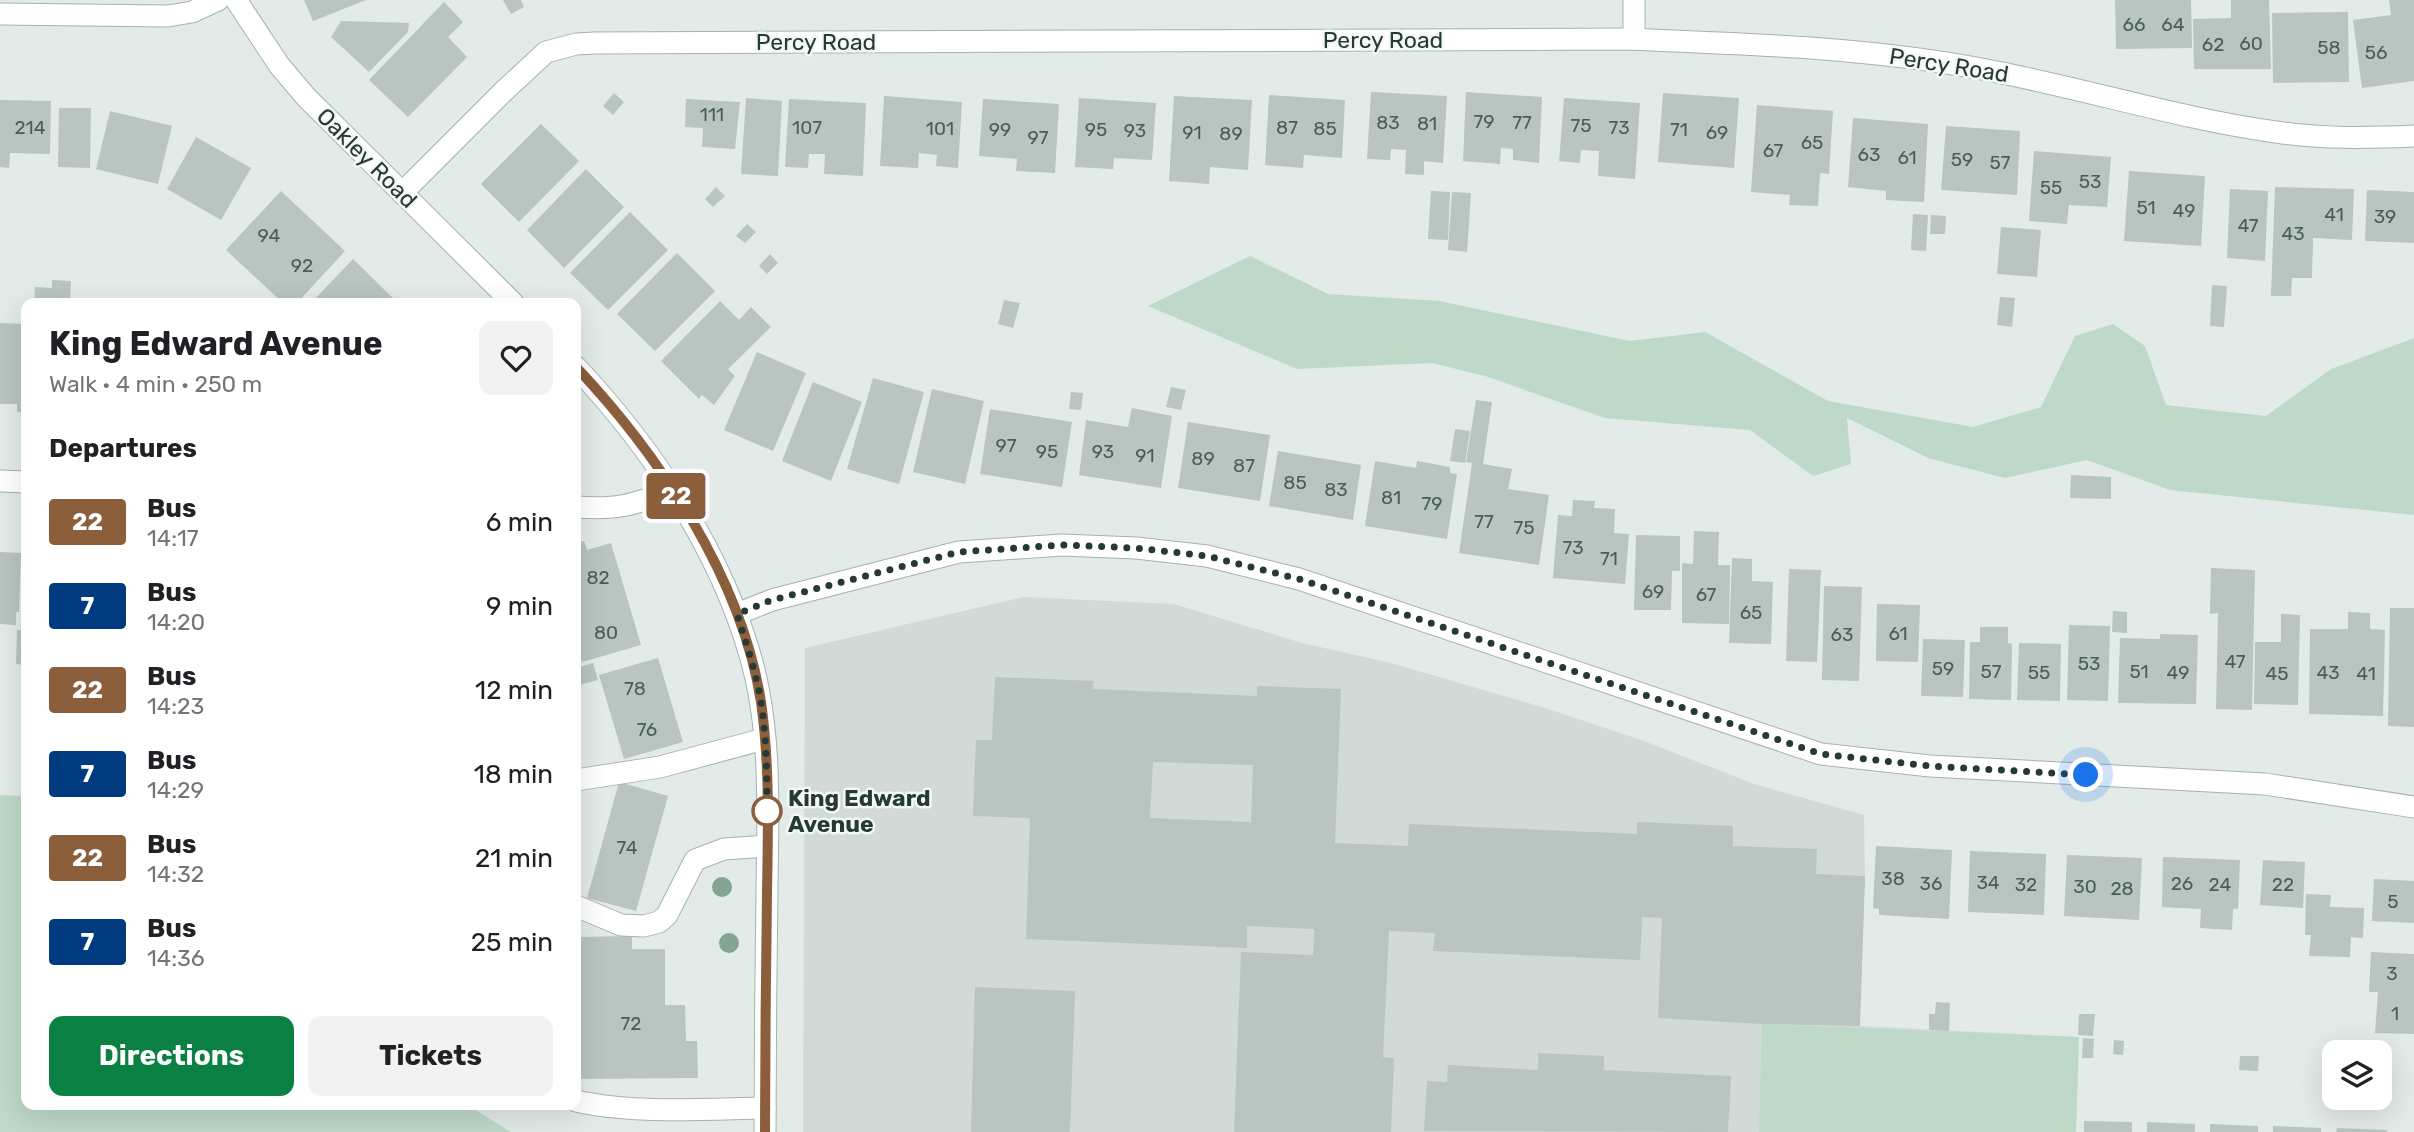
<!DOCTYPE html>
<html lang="en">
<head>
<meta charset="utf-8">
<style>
  body { margin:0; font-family:Rubik,sans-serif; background:#f2f2f2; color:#202124; height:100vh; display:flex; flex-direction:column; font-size:26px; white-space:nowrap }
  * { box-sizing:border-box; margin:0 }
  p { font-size:23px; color:#757577 }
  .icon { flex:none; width:38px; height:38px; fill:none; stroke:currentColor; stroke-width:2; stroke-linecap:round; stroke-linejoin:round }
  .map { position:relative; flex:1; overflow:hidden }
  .sheet { position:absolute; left:21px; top:298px; width:560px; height:812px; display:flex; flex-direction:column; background:#fff; border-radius:14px; box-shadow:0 7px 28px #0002 }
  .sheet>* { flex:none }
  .badge { padding:0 14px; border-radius:5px; font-size:24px; line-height:46px }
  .buttons { position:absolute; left:2322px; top:1040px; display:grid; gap:14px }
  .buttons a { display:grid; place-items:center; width:70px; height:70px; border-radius:14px; background:#fff; box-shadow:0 7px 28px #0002; font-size:35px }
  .you { position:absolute; width:35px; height:35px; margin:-18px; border:5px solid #fff; border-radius:50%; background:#1a73e8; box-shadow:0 0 0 10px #1a73e833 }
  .map>.badge { position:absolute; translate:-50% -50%; box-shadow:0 0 0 4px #fff }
  h2 { padding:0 28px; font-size:26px; line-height:63px }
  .round { display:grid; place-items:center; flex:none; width:74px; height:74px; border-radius:14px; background:#f2f2f2 }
  .summary { display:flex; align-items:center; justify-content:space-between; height:119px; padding:0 28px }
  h1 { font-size:33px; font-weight:700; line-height:52px }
  .cta { display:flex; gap:14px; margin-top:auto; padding:14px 28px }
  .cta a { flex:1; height:80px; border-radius:14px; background:#0b8043; color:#fff; font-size:28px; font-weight:700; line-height:80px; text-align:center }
  .cta a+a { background:#f2f2f2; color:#202124 }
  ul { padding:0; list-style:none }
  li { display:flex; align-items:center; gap:21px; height:84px; padding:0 28px }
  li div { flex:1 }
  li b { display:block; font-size:26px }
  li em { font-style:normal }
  li .badge { min-width:77px; font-weight:700; text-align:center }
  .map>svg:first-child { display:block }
  .built { fill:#d1dad7 }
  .green { fill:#bed9c7 }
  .building { fill:#b8c5c1; fill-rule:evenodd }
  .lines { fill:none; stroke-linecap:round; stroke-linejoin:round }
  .minor-casing { stroke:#a6b2af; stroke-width:23 }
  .minor { stroke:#fff; stroke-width:21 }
  .tree { fill:#82a593 }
  .line-casing { stroke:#fff; stroke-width:16 }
  .line { stroke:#8b5e3c; stroke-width:10 }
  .walk { stroke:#253a36; stroke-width:7; stroke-dasharray:0 12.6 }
  .stop-dot { fill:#fff; stroke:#8b5e3c; stroke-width:3.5 }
  .labels { text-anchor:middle; stroke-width:5; stroke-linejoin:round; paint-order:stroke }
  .number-label { font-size:19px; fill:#4a5d59 }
  .street-label { font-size:23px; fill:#253a36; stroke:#f3f8f5 }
  .stop-label { font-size:23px; font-weight:bold; fill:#253a36; stroke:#f3f8f5; text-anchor:start }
</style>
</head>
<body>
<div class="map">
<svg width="2414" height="1132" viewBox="0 0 2414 1132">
  <rect width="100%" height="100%" fill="#e3ebe8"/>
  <!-- built -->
  <path class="built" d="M1023 597 1174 604 1302 643 1391 663 1545 708 1644 741 1754 784 1864 815 1865 876 1860 1026 2079 1037 2076 1132H803L805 648Z"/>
  <!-- green -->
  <g class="green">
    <path d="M1250 256 1328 294 1439 301 1630 341 1705 332 1828 401 1973 427 2041 407 2075 336 2113 324 2145 346 2166 405 2266 416 2331 369 2414 338V515L2170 490 2087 460 2005 478 1928 458 1847 418 1851 464 1813 476 1750 430 1605 418 1485 376 1432 363 1297 369 1148 306Z"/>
    <path d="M0 795 26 796V1104H389L391 1109 466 1104 511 1132H0Z"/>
    <path d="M1762 1024 2079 1037 2076 1132H1759Z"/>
  </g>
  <!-- building -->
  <g class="building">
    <path d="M304 0H366L313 21Z"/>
    <path d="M503 0H521L524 7 511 14Z"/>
    <path d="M2115 0H2191L2192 48 2116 49Z"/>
    <path d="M2231 0H2269L2271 69H2194L2193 19 2231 18Z"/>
    <path d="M2389 0H2414V81L2362 88 2353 20 2391 15Z"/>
    <path d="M444 2 463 22 448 37 467 57 408 117 369 80Z"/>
    <path d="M2348 12 2349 82 2273 83 2272 13Z"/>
    <path d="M341 21 409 23 408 32 369 72 331 37Z"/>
    <path d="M1371 92 1447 96 1443 163 1424 161V175L1405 174 1406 150 1391 149 1390 160 1367 159Z"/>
    <path d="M1466 92 1542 97 1539 163 1513 160V149L1501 148 1500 164 1463 161Z"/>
    <path d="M614 93 624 102 613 115 603 106Z"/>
    <path d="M1663 93 1739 98 1734 168 1658 162Z"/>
    <path d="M1269 95 1345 100 1342 158 1304 155 1303 168 1265 165Z"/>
    <path d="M884 96 962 102 958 168 936 166 937 155 919 153 918 168 880 166Z"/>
    <path d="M1174 96 1252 100 1248 170 1210 167 1209 184 1169 181Z"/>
    <path d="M746 98 782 101 778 176 741 174Z"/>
    <path d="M1079 98 1156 103 1152 160 1114 158 1113 169 1075 167Z"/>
    <path d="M1564 98 1640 103 1635 179 1598 176 1599 151 1581 150 1580 163 1559 161Z"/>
    <path d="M686 99 740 102 735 149 702 147 703 128 685 127Z"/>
    <path d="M789 99 866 103 863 176 824 174 825 154H809L808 168 785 167Z"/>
    <path d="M983 99 1059 104 1055 173 1016 171 1017 159 979 156Z"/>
    <path d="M0 100 51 101 50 154 10 153 9 168 0 167Z"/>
    <path d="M1757 105 1833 111 1829 174 1820 173 1818 206 1789 205 1790 195 1751 192Z"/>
    <path d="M59 108H91L90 168 58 167Z"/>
    <path d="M110 111 172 126 158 184 96 169Z"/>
    <path d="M1853 118 1928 124 1924 202 1886 200V191L1848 187Z"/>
    <path d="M541 124 579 161 519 222 481 184Z"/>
    <path d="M1946 126 2020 131 2017 195 1941 190Z"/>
    <path d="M196 137 251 168 221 220 167 189Z"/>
    <path d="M2034 151 2111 157 2107 207 2069 205 2067 224 2029 221Z"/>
    <path d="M586 169 624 207 564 268 527 230Z"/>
    <path d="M2129 171 2205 176 2201 246 2124 241Z"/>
    <path d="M716 187 725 196 713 207 705 199Z"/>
    <path d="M2275 187 2354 189 2352 240 2313 238 2312 278H2292L2291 296H2271Z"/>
    <path d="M2230 189 2268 191 2265 261 2227 258Z"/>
    <path d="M2367 190 2414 192V243L2365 241Z"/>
    <path d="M281 191 345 251 297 303H283L226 250Z"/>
    <path d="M1431 191 1450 192 1448 240 1428 239Z"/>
    <path d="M1452 192 1471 193 1467 252 1448 250Z"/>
    <path d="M630 212 668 250 608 310 570 273Z"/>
    <path d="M1913 214 1928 215 1926 251 1911 250Z"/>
    <path d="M1931 215 1946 216 1945 234H1930Z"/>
    <path d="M747 224 756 232 745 243 736 236Z"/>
    <path d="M2001 227 2041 230 2037 277 1997 274Z"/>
    <path d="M677 253 715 291 655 351 617 314Z"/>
    <path d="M770 254 778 263 767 274 759 266Z"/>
    <path d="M353 259 398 303H311Z"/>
    <path d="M52 280 71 281 70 303H34L35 287 52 288Z"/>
    <path d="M2212 285 2227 286 2224 327 2210 326Z"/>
    <path d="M2000 297 2015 298 2012 327 1997 325Z"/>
    <path d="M1004 300 1020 303 1013 328 998 324Z"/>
    <path d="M720 301 739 320 751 307 771 327 728 369 735 376 714 405 702 395 699 399 661 361Z"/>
    <path d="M0 323 26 324V413L17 412V404H0Z"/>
    <path d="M757 352 806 373 773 451 724 430Z"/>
    <path d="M873 378 924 392 899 484 847 469Z"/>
    <path d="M813 382 862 402 831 481 782 461Z"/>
    <path d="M1171 387 1186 390 1181 410 1166 407Z"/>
    <path d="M932 389 984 401 965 484 913 472Z"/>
    <path d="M1071 392 1083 393 1081 410 1069 409Z"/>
    <path d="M1476 400 1492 402 1483 464 1512 469 1508 489 1549 495 1539 565 1459 553 1472 463 1466 462Z"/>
    <path d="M1132 408 1172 416 1161 488 1079 475 1086 420 1128 427Z"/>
    <path d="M990 409 1072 422 1062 487 980 474Z"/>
    <path d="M1188 422 1270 435 1260 501 1178 488Z"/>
    <path d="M1455 429 1470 431 1465 463 1450 461Z"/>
    <path d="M1278 451 1361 465 1353 520 1269 506Z"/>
    <path d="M1375 461 1416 468 1417 461 1450 467V473L1457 474 1447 539 1365 526Z"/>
    <path d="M2071 475 2111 477V499L2070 498Z"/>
    <path d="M1573 500 1595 501 1594 508 1615 509 1614 533 1629 534 1625 584 1553 578 1558 515 1572 516Z"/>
    <path d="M1694 531 1719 532 1718 565H1730L1729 624 1682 623V563L1693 564Z"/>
    <path d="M1636 535 1680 536V571H1672L1671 610H1634Z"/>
    <path d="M584 541 587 550 611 543 641 645 582 662 579 651 576 652V543Z"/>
    <path d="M0 552 21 553 19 612H16V625L0 624Z"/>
    <path d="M1732 558 1752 559V581L1773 582 1771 644 1729 643Z"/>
    <path d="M2211 568 2255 570 2252 710 2216 709 2218 613 2210 614Z"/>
    <path d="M1789 569 1821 570 1817 662 1786 661Z"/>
    <path d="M1824 586 1862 587 1859 681 1822 680Z"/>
    <path d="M1877 604 1920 605 1918 662 1876 661Z"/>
    <path d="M2390 608H2414V727L2388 726Z"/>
    <path d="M2113 611 2127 612V633L2112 632Z"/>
    <path d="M2348 612 2370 613V629L2385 630 2383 716 2309 714 2310 629H2348Z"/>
    <path d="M2281 614 2300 615 2298 705 2254 704 2255 642H2281Z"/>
    <path d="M2069 625 2110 626 2108 701 2067 700Z"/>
    <path d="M1980 627H2008V643L2012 644 2011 700 1969 699 1970 642H1980Z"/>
    <path d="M17 630H26V665L16 664Z"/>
    <path d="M2160 634 2198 635 2196 704 2118 703 2120 638 2160 639Z"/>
    <path d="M1923 639 1965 640 1963 697 1921 696Z"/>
    <path d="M2019 643 2061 644 2060 701 2017 700Z"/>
    <path d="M658 658 683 742 624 759 599 675Z"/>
    <path d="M593 663 598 680 576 686V668Z"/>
    <path d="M995 677 1094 681 1093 689 1257 696V686L1341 689 1335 843 1408 846 1409 824 1637 834V822L1733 826V846L1817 849 1816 874 1865 876 1860 1026 1762 1024 1658 1018 1662 918 1642 917 1640 960 1433 951 1435 933 1389 931 1383 1057 1394 1058 1391 1132H1234L1241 952 1313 955 1314 929 1247 926V948L1026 939 1030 818 973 816 976 740H992ZM1153 762 1253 765 1251 822 1150 818Z"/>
    <path d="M619 782 668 796 636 911 587 898Z"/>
    <path d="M1876 846 1952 850 1949 919 1879 915V909L1873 908Z"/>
    <path d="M1970 851 2046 854 2044 915 1968 912Z"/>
    <path d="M2067 855 2142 858 2139 920 2064 916Z"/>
    <path d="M2163 857 2240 860 2238 909H2233L2232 930 2200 928 2201 909 2162 907Z"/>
    <path d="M2263 860 2305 862 2303 908 2260 905Z"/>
    <path d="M2374 879 2414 881V923L2372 921Z"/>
    <path d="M2306 894 2331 895 2330 907 2364 908 2363 938 2351 937 2350 957 2309 956 2311 935H2305Z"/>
    <path d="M632 936V949H665V1005H685L686 1041H697L698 1078 576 1079V937Z"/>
    <path d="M2371 952 2414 954V1034L2375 1033 2378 992H2369Z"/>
    <path d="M975 987 1075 991 1070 1132H971Z"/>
    <path d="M1936 1002 1950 1003 1949 1031 1929 1030V1014H1935Z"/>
    <path d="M2079 1014H2095L2093 1036 2078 1035Z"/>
    <path d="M2083 1038 2094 1039 2093 1058H2082Z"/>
    <path d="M2114 1040 2124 1041 2123 1055 2113 1054Z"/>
    <path d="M1538 1053 1604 1056V1070L1731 1076 1728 1132 1424 1131 1427 1081 1447 1082 1448 1065 1538 1070Z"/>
    <path d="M2240 1056H2259L2258 1071 2239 1070Z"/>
    <path d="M2084 1121 2132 1122V1132H2084Z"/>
    <path d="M2147 1122 2195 1124V1132H2147Z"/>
    <path d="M2210 1124 2258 1126V1132H2210Z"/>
    <path d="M2273 1126 2321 1128V1132H2273Z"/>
    <path d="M2337 1128 2387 1130V1132H2336Z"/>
  </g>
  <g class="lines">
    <defs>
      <g id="minor">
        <path d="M236 0 279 65 306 97 513 303"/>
        <path d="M0 14 168 16 192 12 218 0"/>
        <path d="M1634 39V0"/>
        <path d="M402 193 505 90 546 52 576 44 595 43 1628 39C1745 44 1861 47 1976 68 2077 86 2175 118 2276 132 2322 139 2369 138 2414 136"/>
        <path d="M576 367C652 448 719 548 750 655 772 730 768 811 767 888 766 969 765 1051 765 1132"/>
        <path d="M0 481 26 482"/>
        <path d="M576 507C618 510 633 505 672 490"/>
        <path d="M737 614 772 600 959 552 1062 545 1136 548 1207 556 1299 579 1821 754 1930 766 2265 784 2414 807"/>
        <path d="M576 780 660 767 764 739"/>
        <path d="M576 906 621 925 644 926 659 922 667 915 695 860 724 849 767 846"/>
        <path d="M576 1101C633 1114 705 1109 765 1108"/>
      </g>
    </defs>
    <!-- minor casing -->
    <use href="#minor" class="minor-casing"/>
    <!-- minor -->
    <use href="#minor" class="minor"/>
  </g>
  <!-- trees -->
  <g class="tree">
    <circle cx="722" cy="887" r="10"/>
    <circle cx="729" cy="943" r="10"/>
  </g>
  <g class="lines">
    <defs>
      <path id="line" d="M576 367C660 456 742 579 761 702 770 765 768 830 767 893 766 973 765 1052 765 1132"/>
    </defs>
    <!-- line casing -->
    <use href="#line" class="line-casing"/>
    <!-- line -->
    <use href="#line" class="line"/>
    <!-- walk -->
    <path class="walk" d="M767 811V820C767 781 767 741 761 702 756 672 746 643 737 614L772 600 959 552 1062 545 1136 548 1207 556 1299 579 1821 754 1930 766 2086 775"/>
  </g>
  <!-- markers -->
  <circle class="stop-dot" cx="767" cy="811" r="14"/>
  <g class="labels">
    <!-- number labels -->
    <g class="number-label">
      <text x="2134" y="31">66</text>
      <text x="2173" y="31">64</text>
      <text x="2251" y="50">60</text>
      <text x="2213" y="51">62</text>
      <text x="2329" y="54">58</text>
      <text x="2376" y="59">56</text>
      <text x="712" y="121">111</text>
      <text x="1484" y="128">79</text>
      <text x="1388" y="129">83</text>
      <text x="1522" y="129">77</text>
      <text x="1427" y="130">81</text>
      <text x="1581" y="132">75</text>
      <text x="30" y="134">214</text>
      <text x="807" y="134">107</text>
      <text x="1287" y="134">87</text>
      <text x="1619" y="134">73</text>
      <text x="940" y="135">101</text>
      <text x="1325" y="135">85</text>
      <text x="1000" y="136">99</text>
      <text x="1096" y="136">95</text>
      <text x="1679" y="136">71</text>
      <text x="1135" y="137">93</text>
      <text x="1192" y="139">91</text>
      <text x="1717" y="139">69</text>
      <text x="1231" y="140">89</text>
      <text x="1038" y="144">97</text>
      <text x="1812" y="149">65</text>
      <text x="1773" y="157">67</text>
      <text x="1869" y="161">63</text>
      <text x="1907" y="164">61</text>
      <text x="1962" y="166">59</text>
      <text x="2000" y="169">57</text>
      <text x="2090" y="188">53</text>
      <text x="2051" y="194">55</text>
      <text x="2146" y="214">51</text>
      <text x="2184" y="217">49</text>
      <text x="2334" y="221">41</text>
      <text x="2385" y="223">39</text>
      <text x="2248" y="232">47</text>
      <text x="2293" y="240">43</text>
      <text x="269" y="242">94</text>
      <text x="302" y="272">92</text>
      <text x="1006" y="452">97</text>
      <text x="1047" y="458">95</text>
      <text x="1103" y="458">93</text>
      <text x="1145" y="462">91</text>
      <text x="1203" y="465">89</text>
      <text x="1244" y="472">87</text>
      <text x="1295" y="489">85</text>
      <text x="1336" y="496">83</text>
      <text x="1391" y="504">81</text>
      <text x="1432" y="510">79</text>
      <text x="1484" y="528">77</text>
      <text x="1524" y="534">75</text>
      <text x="1573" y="554">73</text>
      <text x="1609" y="565">71</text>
      <text x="598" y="584">82</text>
      <text x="1653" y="598">69</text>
      <text x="1706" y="601">67</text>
      <text x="1751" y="619">65</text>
      <text x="606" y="639">80</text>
      <text x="1898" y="640">61</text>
      <text x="1842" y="641">63</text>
      <text x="2235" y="668">47</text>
      <text x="2089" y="670">53</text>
      <text x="1943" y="675">59</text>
      <text x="1991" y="678">57</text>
      <text x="2139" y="678">51</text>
      <text x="2039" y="679">55</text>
      <text x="2178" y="679">49</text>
      <text x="2328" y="679">43</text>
      <text x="2277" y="680">45</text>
      <text x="2366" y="680">41</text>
      <text x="635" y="695">78</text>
      <text x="647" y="736">76</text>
      <text x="627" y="854">74</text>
      <text x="1893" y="885">38</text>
      <text x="1988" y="889">34</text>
      <text x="1931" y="890">36</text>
      <text x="2182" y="890">26</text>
      <text x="2026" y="891">32</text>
      <text x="2220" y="891">24</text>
      <text x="2283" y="891">22</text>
      <text x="2085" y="893">30</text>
      <text x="2122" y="895">28</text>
      <text x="2393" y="908">5</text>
      <text x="2392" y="980">3</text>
      <text x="2395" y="1020">1</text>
      <text x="631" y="1030">72</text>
    </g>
    <!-- street labels -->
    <g class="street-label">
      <text x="1383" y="48">Percy Road</text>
      <text x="816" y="50">Percy Road</text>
      <text transform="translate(1949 65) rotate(9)" y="8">Percy Road</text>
      <text transform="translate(367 158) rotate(45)" y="8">Oakley Road</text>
    </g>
    <!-- stop labels -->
    <g class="stop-label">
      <text x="788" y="806">King Edward<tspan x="788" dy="26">Avenue</tspan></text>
    </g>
  </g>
</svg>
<div class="buttons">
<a><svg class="icon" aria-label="layers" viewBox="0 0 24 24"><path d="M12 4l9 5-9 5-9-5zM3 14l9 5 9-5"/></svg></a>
</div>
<div class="you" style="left:2086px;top:775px"></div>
<b class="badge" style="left:676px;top:496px;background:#8b5e3c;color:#fff">22</b>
<section class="sheet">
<div class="summary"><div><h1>King Edward Avenue</h1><p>Walk · 4 min · 250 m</p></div><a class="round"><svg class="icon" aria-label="heart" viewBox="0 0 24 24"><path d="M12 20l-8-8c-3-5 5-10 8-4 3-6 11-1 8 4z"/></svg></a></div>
<h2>Departures</h2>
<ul>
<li><span class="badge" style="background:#8b5e3c;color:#fff">22</span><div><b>Bus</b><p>14:17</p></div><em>6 min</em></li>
<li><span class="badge" style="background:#003b80;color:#fff">7</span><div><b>Bus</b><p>14:20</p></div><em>9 min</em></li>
<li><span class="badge" style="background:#8b5e3c;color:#fff">22</span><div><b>Bus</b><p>14:23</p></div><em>12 min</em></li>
<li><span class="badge" style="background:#003b80;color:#fff">7</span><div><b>Bus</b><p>14:29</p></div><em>18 min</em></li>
<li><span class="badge" style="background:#8b5e3c;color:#fff">22</span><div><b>Bus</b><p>14:32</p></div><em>21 min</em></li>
<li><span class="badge" style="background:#003b80;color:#fff">7</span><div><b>Bus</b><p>14:36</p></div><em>25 min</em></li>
</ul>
<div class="cta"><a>Directions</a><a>Tickets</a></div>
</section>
</div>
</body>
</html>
